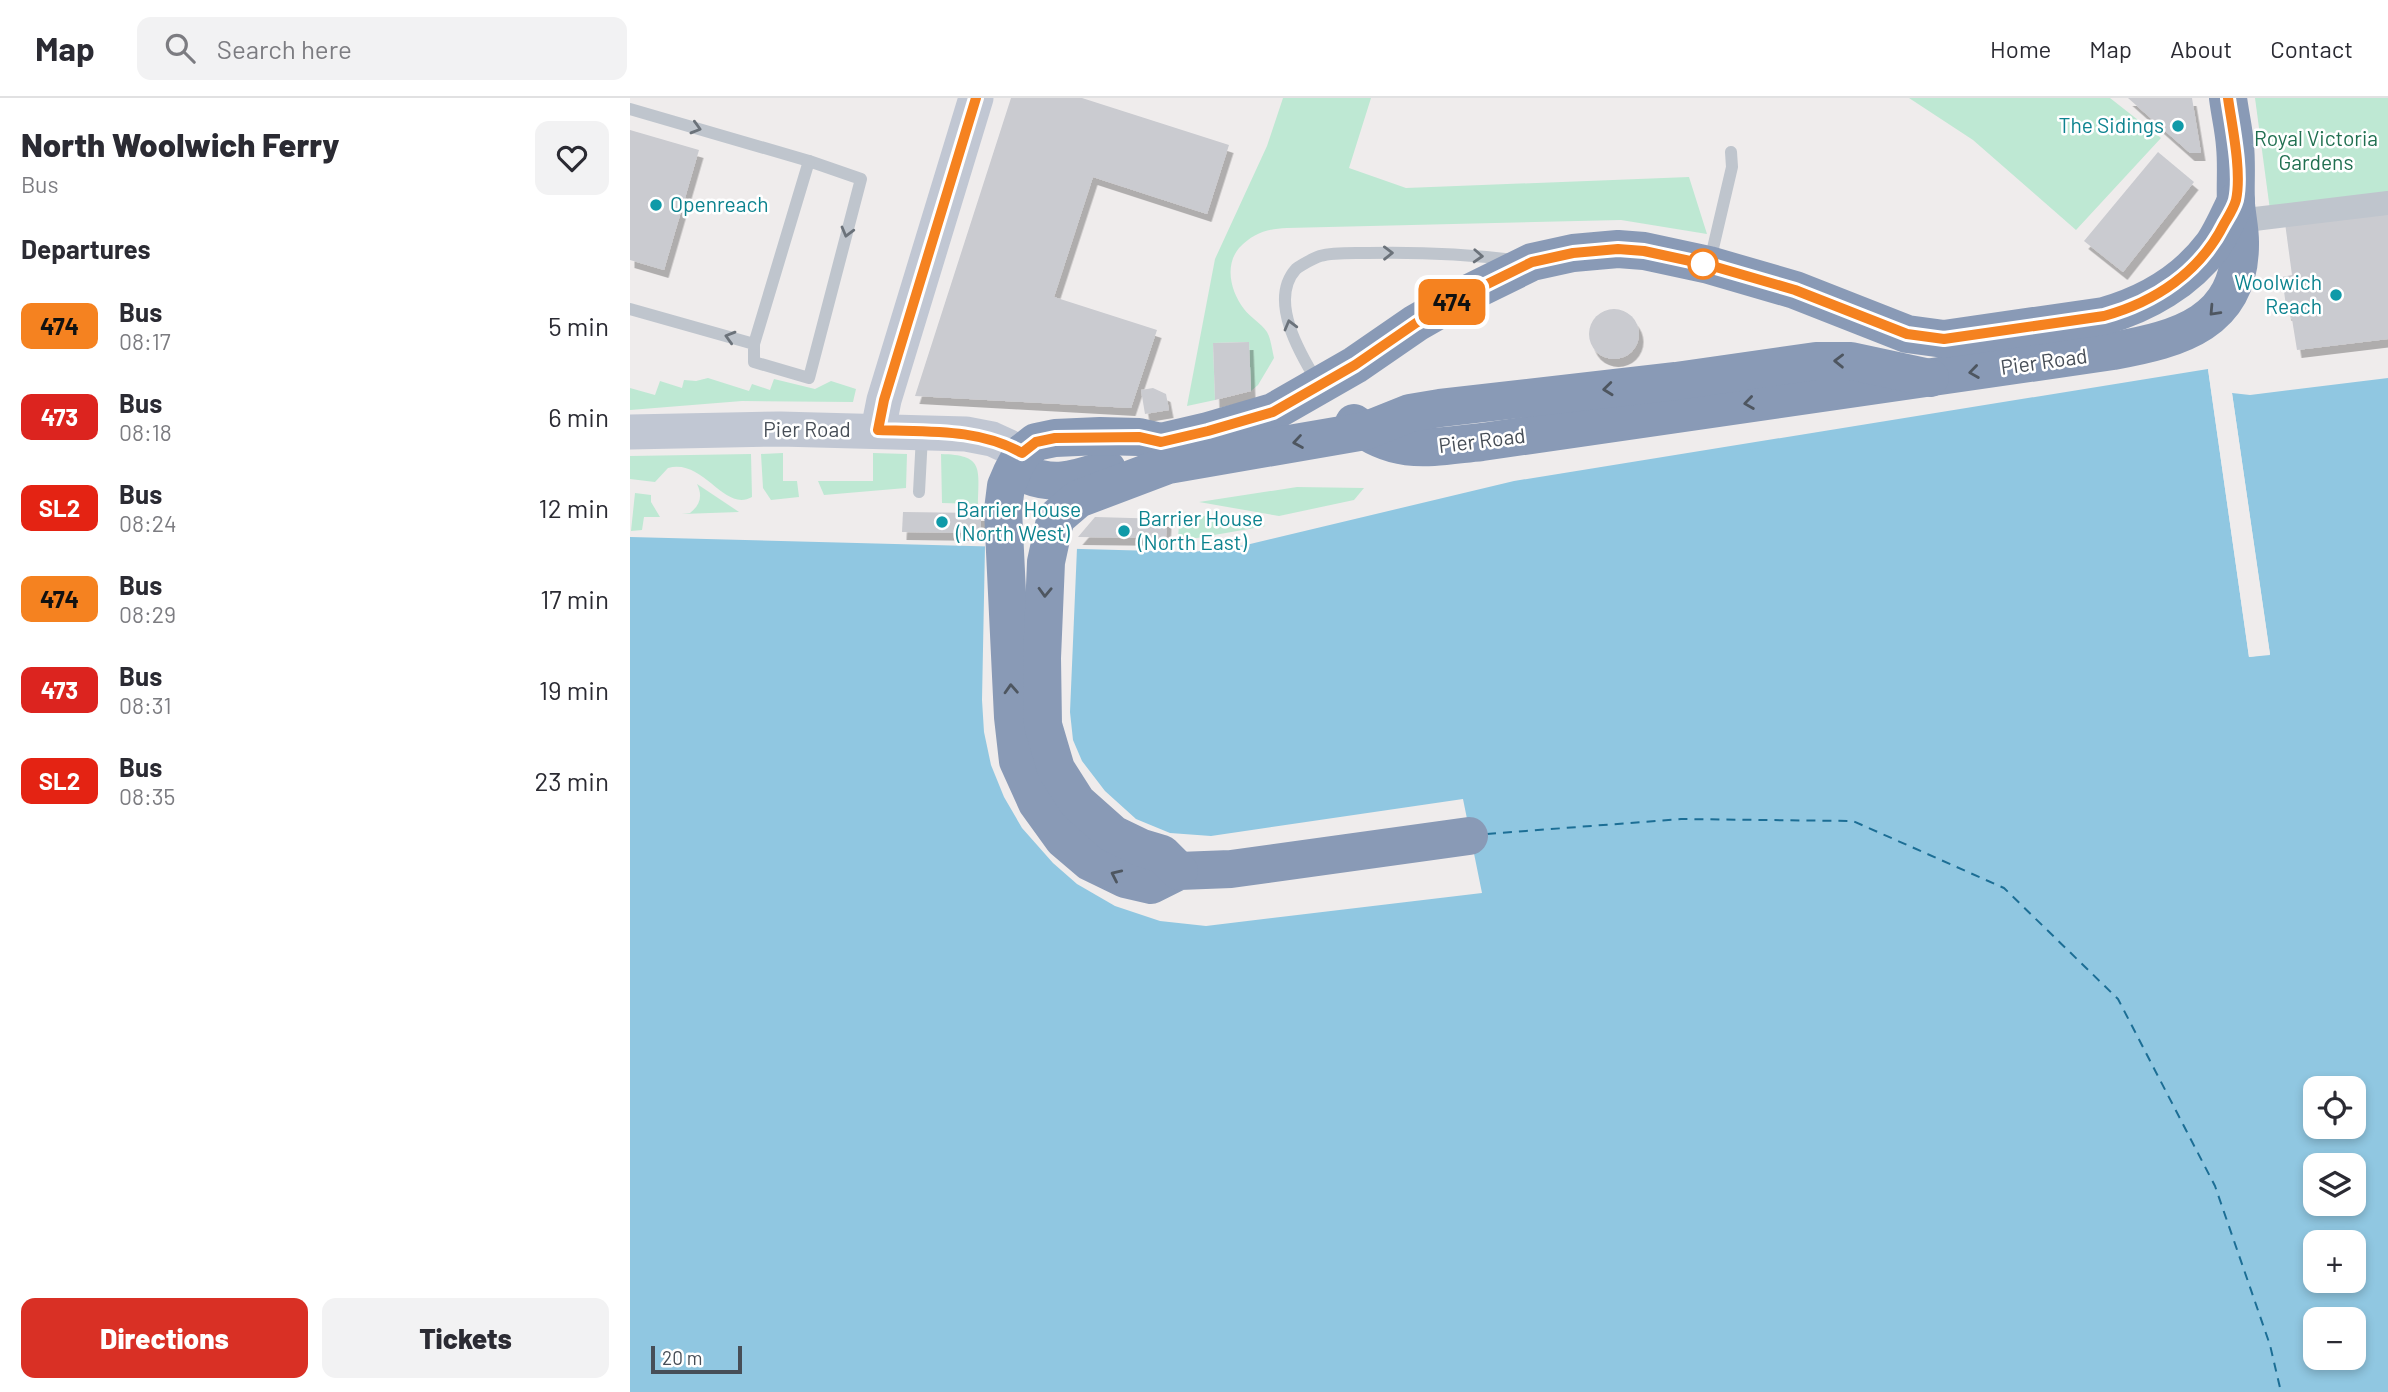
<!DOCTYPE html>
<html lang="en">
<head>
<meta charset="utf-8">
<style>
  body { margin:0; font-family:Barlow,sans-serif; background:#f2f2f3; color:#2b2b33; height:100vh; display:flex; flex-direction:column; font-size:26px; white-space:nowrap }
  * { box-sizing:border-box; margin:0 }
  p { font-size:23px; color:#7c7c81 }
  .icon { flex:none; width:38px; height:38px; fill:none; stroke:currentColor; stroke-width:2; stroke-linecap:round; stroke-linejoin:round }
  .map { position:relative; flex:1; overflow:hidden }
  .sheet { display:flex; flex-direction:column; background:#fff; width:630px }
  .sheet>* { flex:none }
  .badge { padding:0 14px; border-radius:10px; font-size:24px; line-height:46px }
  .buttons { position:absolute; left:1673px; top:978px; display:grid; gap:14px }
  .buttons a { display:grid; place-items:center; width:63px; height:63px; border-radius:14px; background:#fff; box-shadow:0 4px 10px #0003; font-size:35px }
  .scale { position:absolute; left:21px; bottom:18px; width:91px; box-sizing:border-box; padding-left:7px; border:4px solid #474e57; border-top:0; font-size:19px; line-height:24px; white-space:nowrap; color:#474e57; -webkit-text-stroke:5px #fff; paint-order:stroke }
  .map>.badge { position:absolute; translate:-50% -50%; box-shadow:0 0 0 4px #fff }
  h2 { padding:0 21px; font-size:26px; line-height:63px }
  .round { display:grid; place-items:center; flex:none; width:74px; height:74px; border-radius:14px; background:#f2f2f3 }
  .summary { display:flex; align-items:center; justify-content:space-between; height:119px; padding:0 21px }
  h1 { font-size:33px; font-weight:800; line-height:52px }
  .button { display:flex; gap:14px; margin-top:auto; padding:14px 21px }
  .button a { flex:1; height:80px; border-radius:14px; background:#d93025; color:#fff; font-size:28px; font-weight:800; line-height:80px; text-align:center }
  .button a+a { background:#f2f2f3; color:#2b2b33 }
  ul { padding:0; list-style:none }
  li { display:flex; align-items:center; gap:21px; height:91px; padding:0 21px }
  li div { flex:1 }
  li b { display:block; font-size:26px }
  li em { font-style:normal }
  li .badge { min-width:77px; font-weight:700; text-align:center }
  header { display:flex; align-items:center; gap:42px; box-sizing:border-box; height:98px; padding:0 35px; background:#fff; border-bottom:2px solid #e1e1e2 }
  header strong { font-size:33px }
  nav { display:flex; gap:38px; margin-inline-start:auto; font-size:24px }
  .search { width:490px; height:63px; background:#f2f2f3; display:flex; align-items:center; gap:18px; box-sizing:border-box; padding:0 24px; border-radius:14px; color:#7c7c81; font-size:26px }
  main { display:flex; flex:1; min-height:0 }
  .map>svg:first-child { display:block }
  .green { fill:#bee8d3 }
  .water { fill:#90c7e1; fill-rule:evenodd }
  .pier { fill:#efecec }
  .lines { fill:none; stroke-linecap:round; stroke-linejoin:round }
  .ferry { stroke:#1c6e95; stroke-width:2; stroke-dasharray:9 7; stroke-linecap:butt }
  .building { fill:#cacbd0; filter:url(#shadow) }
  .lane { stroke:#bfc5cd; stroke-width:12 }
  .street { stroke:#bfc5cd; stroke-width:24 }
  .secondary { stroke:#c1c7d3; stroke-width:35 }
  .highway { stroke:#899ab6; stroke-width:38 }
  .oneway { stroke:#6b727a }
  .oneway2 { stroke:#4e5660 }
  .line-casing { stroke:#fff; stroke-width:16 }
  .line { stroke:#f58220; stroke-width:10 }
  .culture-dot { fill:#0f9aa8; stroke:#fff; stroke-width:2.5 }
  .stop-dot { fill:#fff; stroke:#f58220; stroke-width:3.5 }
  .labels { text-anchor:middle; stroke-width:5; stroke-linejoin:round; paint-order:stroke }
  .culture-label { font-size:21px; fill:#0d838f; stroke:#fff; text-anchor:start }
  .park-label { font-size:21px; fill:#206f50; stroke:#fff }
  .street-label { font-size:21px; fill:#474e57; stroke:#fff }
</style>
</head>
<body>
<header>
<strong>Map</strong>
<div class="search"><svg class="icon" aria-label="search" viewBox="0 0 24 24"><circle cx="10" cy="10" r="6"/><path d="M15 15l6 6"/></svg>Search here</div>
<nav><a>Home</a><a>Map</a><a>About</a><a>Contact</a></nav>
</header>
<main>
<section class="sheet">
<div class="summary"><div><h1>North Woolwich Ferry</h1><p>Bus</p></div><a class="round"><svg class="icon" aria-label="heart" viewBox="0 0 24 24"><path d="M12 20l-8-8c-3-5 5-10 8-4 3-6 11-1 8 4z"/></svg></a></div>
<h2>Departures</h2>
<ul>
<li><span class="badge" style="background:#f58220;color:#111">474</span><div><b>Bus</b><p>08:17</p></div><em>5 min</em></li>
<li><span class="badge" style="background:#dc241f;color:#fff">473</span><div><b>Bus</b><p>08:18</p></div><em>6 min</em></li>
<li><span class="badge" style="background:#e42313;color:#fff">SL2</span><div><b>Bus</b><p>08:24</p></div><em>12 min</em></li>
<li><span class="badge" style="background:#f58220;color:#111">474</span><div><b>Bus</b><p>08:29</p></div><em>17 min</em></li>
<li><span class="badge" style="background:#dc241f;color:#fff">473</span><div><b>Bus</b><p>08:31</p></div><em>19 min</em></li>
<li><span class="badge" style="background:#e42313;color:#fff">SL2</span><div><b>Bus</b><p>08:35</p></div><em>23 min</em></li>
</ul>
<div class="button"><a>Directions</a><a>Tickets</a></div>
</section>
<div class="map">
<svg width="1758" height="1294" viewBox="0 0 1758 1294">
  <defs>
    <filter id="shadow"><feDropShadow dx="4.5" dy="8" stdDeviation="0" flood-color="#0004"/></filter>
  </defs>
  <rect width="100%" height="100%" fill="#efecec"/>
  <!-- green -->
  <g class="green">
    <path d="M653 0H741L719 70 776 90 1059 79 1077 136 991 122 657 130C636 131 624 135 609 150 594 168 601 194 614 211 620 219 631 225 637 234 641 241 642 252 644 260L628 287 621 293 619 244 583 245 585 302 557 308 585 161 637 48Z"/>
    <path d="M1279 0H1480L1531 40 1446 132 1343 42Z"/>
    <path d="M1625 0H1758V97L1640 112Z"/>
    <path d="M78 280 119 293 122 286 140 292 144 281 185 291 201 283 226 291 223 304 112 303 0 312V290L25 297 30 283 52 290 54 282 66 283Z"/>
    <path d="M153 355V383H167L169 399 141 402 133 390 131 356Z"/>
    <path d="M243 355 277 356 276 390 194 397 188 383H243Z"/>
    <path d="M121 356 122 399C94 415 74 360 38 370L25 384 0 381V358Z"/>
    <path d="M311 356C353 357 349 369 348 406L312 405Z"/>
    <path d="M67 386 109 414 52 416 60 415C70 407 73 398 67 386Z"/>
    <path d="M667 389 734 390 724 402 649 418 569 404Z"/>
    <path d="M5 395 21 397V404L30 419H14L12 432 1 433Z"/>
    <path d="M577 417 636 428 567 440H548L549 427Z"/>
  </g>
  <!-- water -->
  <path class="water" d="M1578 271 1619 559 1640 556 1602 295 1620 297 1758 280V1294H0V439L563 454 616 447 884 383ZM1685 990H1724V1029H1685ZM1685 1068H1724V1106H1685ZM1685 1144H1724V1183H1685ZM1685 1222H1724V1260H1685Z"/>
  <!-- pier -->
  <g class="pier">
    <path d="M1578 271 1582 275 1622 555 1636 554 1599 293 1602 295 1640 557 1619 559Z"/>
    <path d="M355 448 447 450 440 614 443 642 452 663 475 693 506 721 540 735 581 738 833 701 852 795 576 828 530 823 485 808 447 786 423 765 392 730 374 699 361 667 354 634 352 602Z"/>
  </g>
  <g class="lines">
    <!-- ferry -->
    <path class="ferry" d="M857 736 1051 721 1223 723 1374 790 1488 901 1585 1088 1640 1247 1651 1294"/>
  </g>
  <!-- building -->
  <g class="building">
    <path d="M381 0H452L599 47 577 116 463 79 424 199 527 232 501 310 285 298Z"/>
    <path d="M1498 0H1562L1571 55H1560Z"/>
    <path d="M0 32 69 52 34 172 0 162Z"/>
    <path d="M1528 54 1564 84 1493 174 1454 143Z"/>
    <path d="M1758 112V241L1667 252 1661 215H1657L1652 179 1662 177 1655 125Z"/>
    <circle cx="984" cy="236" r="25"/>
    <path d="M619 244 621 293 585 302 583 245Z"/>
    <path d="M523 290 536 296 539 312 515 316 511 292Z"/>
    <path d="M273 414 351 415V435L272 434Z"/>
    <path d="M465 419 537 421 536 440 448 439Z"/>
  </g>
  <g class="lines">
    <!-- lane -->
    <g class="lane">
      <path d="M0 11 179 63 231 81 179 280 124 264V246L0 211"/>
      <path d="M1080 163 1102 69 1101 54"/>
      <path d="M124 246 179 63"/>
      <path d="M688 285C670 256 638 202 666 171 671 167 684 160 690 158 704 154 724 155 738 155 787 154 835 156 884 162"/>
      <path d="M289 394 292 338"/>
    </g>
    <!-- street -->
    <path class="street" d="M1608 123 1758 105"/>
    <!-- secondary -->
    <g class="secondary">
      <path d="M248 332 254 302 346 0"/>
      <path d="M0 334 150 331 336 336 362 341 392 355"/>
    </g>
    <!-- highway -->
    <g class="highway">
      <path d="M724 325C768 359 801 349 852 344L1483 253C1549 241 1611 225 1610 144 1610 131 1607 119 1606 106 1605 87 1607 67 1605 48 1604 32 1600 16 1598 0"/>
      <path d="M392 355 397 377C428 389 447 380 477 371"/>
      <path d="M839 738 601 771 549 773 521 787 495 781 460 764 433 741 407 705 388 663 383 619 373 412 376 388 382 374 392 355 406 344 425 340 470 338 509 339 531 344 578 333 643 314 725 267 786 225 835 197 902 164 943 155 988 151 1014 153 1079 167 1165 192 1277 236 1314 241 1474 218C1516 206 1556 183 1583 147 1592 134 1599 117 1606 103"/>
      <path d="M549 773 532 756 512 750 483 736 447 704 426 671 413 627 412 560 416 464 424 427 427 419 448 401 538 367 735 333 780 315 810 310 1046 283 1186 263H1221L1300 280"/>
    </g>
  </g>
  <!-- one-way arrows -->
  <defs><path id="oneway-chevron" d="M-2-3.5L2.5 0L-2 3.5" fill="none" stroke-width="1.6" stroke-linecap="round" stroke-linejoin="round" transform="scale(1.75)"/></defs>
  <g class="oneway">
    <use href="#oneway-chevron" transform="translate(66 30) rotate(16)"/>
    <use href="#oneway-chevron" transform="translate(217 134) rotate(105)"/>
    <use href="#oneway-chevron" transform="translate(758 155) rotate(-1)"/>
    <use href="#oneway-chevron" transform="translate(848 158) rotate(3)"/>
    <use href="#oneway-chevron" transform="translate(660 227) rotate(-105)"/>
    <use href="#oneway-chevron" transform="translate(100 239) rotate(-164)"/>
  </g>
  <g class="oneway2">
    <use href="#oneway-chevron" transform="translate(1584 213) rotate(133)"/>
    <use href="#oneway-chevron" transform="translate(1209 263) rotate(-179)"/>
    <use href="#oneway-chevron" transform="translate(1344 274) rotate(172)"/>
    <use href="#oneway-chevron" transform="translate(978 291) rotate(174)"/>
    <use href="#oneway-chevron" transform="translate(1119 305) rotate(172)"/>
    <use href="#oneway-chevron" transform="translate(668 344) rotate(171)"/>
    <use href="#oneway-chevron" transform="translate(415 494) rotate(92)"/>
    <use href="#oneway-chevron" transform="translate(381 591) rotate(-93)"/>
    <use href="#oneway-chevron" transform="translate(486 777) rotate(-155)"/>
  </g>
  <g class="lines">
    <defs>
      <path id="line" d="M346 0 254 302 248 332C297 334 348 330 392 355L406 344 425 340 509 339 531 344 578 333 643 314 725 267 786 225 835 197 902 164 943 155 988 151 1014 153 1079 167 1165 192 1277 236 1314 241 1474 218C1525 204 1570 174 1594 126 1598 119 1604 110 1606 102 1612 74 1602 28 1598 0"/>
    </defs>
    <!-- line casing -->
    <use href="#line" class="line-casing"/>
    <!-- line -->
    <use href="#line" class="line"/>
  </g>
  <!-- markers -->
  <g class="culture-dot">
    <circle cx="1548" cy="28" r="7"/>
    <circle cx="26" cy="107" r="7"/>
    <circle cx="1706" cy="197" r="7"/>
    <circle cx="312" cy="424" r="7"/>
    <circle cx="494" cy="433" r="7"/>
  </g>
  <circle class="stop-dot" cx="1073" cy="166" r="14"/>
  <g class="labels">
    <!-- culture labels -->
    <g class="culture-label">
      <text x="1534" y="35" text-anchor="end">The Sidings</text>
      <text x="40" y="114">Openreach</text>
      <text x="1692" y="192" text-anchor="end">Woolwich<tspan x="1692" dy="24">Reach</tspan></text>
      <text x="326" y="419">Barrier House<tspan x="326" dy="24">(North West)</tspan></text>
      <text x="508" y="428">Barrier House<tspan x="508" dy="24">(North East)</tspan></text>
    </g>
    <!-- park labels -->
    <g class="park-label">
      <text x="1686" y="48">Royal Victoria<tspan x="1686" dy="24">Gardens</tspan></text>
    </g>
    <!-- street labels -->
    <g class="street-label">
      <text transform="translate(1414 264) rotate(-8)" y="7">Pier Road</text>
      <text x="177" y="339">Pier Road</text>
      <text transform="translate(852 343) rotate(-7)" y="7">Pier Road</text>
    </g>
  </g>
</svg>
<div class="buttons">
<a><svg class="icon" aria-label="locate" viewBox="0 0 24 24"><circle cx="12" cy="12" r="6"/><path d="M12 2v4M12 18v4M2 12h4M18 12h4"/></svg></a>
<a><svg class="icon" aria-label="layers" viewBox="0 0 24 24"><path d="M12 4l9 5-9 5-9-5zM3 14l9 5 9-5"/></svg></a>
<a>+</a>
<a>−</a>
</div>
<div class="scale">20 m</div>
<b class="badge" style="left:822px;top:204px;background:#f58220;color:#111">474</b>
</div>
</main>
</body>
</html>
